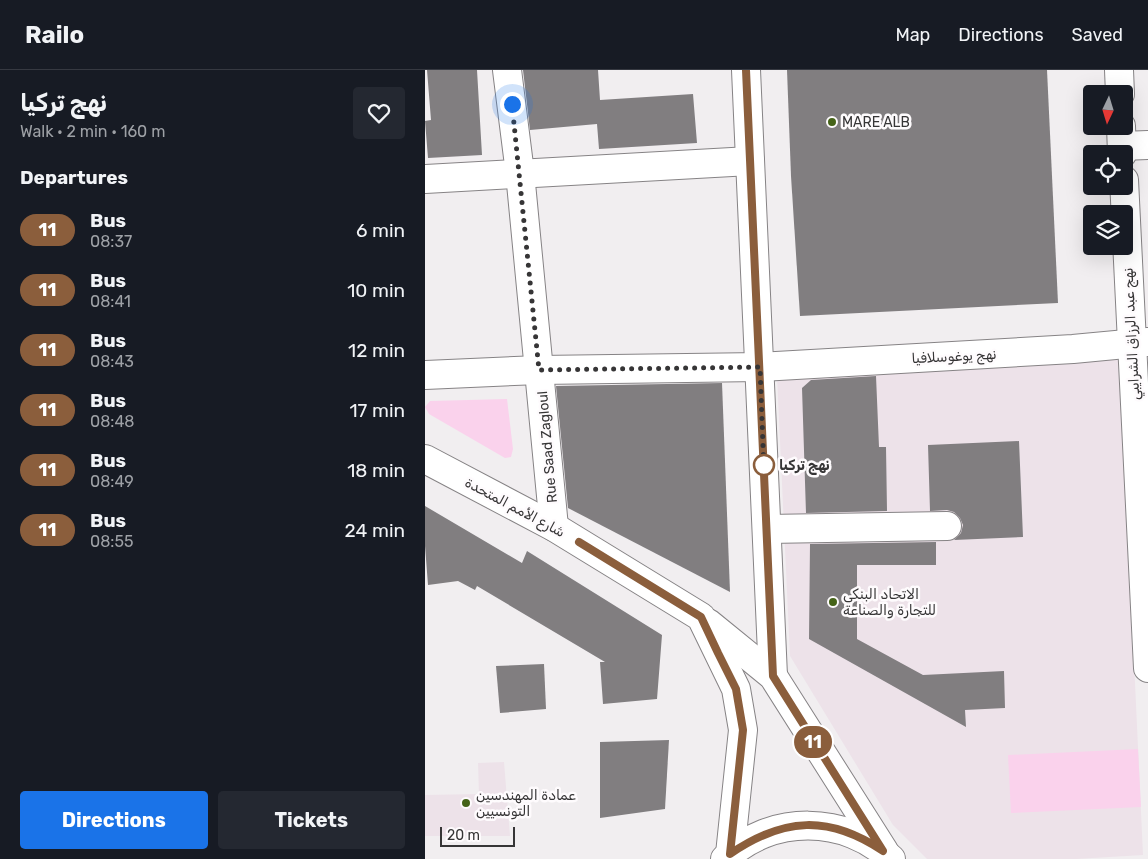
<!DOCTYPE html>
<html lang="en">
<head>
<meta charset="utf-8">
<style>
  body { margin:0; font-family:Rubik,Vazirmatn,sans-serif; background:#242831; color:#f1f3f6; height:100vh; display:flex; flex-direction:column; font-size:19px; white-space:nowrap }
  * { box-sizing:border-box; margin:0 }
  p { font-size:16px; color:#9ea1a6 }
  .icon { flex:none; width:28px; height:28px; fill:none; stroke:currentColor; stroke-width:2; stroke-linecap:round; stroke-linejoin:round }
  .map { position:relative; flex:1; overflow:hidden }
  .side { display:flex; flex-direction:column; background:#171b24; width:425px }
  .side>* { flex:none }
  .badge { padding:0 10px; border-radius:16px; font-size:18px; line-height:32px }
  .needle { width:32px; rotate:184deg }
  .fabs { position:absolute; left:658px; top:15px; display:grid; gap:10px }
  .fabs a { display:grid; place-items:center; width:50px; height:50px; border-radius:5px; background:#171b24; box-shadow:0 5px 20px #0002; font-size:25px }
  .scale { position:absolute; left:15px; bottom:12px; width:75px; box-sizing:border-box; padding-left:5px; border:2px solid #363536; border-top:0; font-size:14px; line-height:18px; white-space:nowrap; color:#363536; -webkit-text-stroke:4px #fefbfd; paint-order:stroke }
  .you { position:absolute; width:25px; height:25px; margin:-12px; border:4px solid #fff; border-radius:50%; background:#1a73e8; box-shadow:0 0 0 8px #1a73e833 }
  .map>.badge { position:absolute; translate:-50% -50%; box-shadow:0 0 0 2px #fff }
  h2 { padding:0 20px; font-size:19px; line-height:45px }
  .round { display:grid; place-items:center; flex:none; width:52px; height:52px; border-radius:5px; background:#242831 }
  .summary { display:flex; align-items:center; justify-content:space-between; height:85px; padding:0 20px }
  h1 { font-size:24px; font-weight:700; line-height:38px }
  .primary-button { display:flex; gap:10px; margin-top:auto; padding:10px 20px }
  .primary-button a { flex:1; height:58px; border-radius:5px; background:#1a73e8; color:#fff; font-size:20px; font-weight:700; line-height:58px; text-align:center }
  .primary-button a+a { background:#242831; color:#f1f3f6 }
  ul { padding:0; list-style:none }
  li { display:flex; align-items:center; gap:15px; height:60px; padding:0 20px }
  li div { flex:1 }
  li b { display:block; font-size:19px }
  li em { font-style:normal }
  li .badge { min-width:55px; font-weight:700; text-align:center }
  header { display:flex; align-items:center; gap:30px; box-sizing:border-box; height:70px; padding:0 25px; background:#171b24; border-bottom:1px solid #363941 }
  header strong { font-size:24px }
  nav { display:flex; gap:28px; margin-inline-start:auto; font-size:18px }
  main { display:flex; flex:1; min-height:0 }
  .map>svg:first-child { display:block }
  .built { fill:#ede2e9 }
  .green { fill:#fad2ec }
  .building { fill:#817e80 }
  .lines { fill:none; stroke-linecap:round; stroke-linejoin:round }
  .minor-casing { stroke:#868385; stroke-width:30 }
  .major-casing { stroke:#868385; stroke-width:30 }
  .minor { stroke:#fff; stroke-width:28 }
  .major { stroke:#fff; stroke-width:28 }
  .line-casing { stroke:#fff; stroke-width:11 }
  .line { stroke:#8b5e3c; stroke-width:8 }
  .walk { stroke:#363536; stroke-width:5; stroke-dasharray:0 9 }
  .poi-dot { fill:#456318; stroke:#fefbfd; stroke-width:2 }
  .stop-dot { fill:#fff; stroke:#8b5e3c; stroke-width:2.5 }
  .labels { text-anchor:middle; stroke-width:5; stroke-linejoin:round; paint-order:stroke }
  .poi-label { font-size:14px; fill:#363536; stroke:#fefbfd; text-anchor:start }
  .street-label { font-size:14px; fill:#363536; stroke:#fefbfd }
  .stop-label { font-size:14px; font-weight:bold; fill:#363536; stroke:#fefbfd; text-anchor:start }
</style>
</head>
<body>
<header>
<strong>Railo</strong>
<nav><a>Map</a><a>Directions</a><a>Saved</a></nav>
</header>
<main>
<section class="side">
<div class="summary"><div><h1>نهج تركيا</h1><p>Walk · 2 min · 160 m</p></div><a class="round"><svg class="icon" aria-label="heart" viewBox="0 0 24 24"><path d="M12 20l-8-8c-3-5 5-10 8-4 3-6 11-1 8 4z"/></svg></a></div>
<h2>Departures</h2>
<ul>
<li><span class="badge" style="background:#8b5e3c;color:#fff">11</span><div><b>Bus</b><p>08:37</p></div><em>6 min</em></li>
<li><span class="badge" style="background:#8b5e3c;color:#fff">11</span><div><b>Bus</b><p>08:41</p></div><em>10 min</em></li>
<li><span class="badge" style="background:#8b5e3c;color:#fff">11</span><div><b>Bus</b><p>08:43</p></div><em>12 min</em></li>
<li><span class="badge" style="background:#8b5e3c;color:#fff">11</span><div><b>Bus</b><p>08:48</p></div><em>17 min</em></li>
<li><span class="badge" style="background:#8b5e3c;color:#fff">11</span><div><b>Bus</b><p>08:49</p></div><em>18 min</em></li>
<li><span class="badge" style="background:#8b5e3c;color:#fff">11</span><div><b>Bus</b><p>08:55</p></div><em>24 min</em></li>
</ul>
<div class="primary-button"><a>Directions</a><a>Tickets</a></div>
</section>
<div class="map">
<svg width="723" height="789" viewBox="0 0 723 789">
  <rect width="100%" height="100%" fill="#f1eef0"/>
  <!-- built -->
  <g class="built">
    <path d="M695 289 718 785 651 789H502L468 755 365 586 352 306Z"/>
    <path d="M79 692 85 766H0V725L54 724 53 693Z"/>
  </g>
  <!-- green -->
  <g class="green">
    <path d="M82 329 88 379 86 387 80 388 4 344 0 337 5 331Z"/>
    <path d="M713 679 716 737 586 743 583 685Z"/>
  </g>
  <!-- building -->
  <g class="building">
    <path d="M2 0H52L57 85 3 88 0 51 6 50Z"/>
    <path d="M98 0H173L175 30 268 24 272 73 174 79 172 54 105 60Z"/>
    <path d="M362 0H622L633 233 375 246 366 106Z"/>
    <path d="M451 306 454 377H461L462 441 381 443 377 318 386 310Z"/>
    <path d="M297 313 305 522 143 438 131 316Z"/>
    <path d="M594 371 598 467 529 470 536 463 538 455 535 448 529 442 522 440 505 441 503 375Z"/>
    <path d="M0 436 97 493 102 481 237 565 232 629 178 634 175 592H180L52 516 50 520 33 511 3 515 0 476Z"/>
    <path d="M511 472V495H432V569L498 605 579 601 580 638 540 640 541 657 384 569 385 474Z"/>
    <path d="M119 594 121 639 75 643 71 596Z"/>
    <path d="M244 670 240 739 175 748V672Z"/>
  </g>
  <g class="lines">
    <defs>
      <g id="minor">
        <path d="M82 0 95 103 129 457"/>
        <path d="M321 0 348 606"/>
        <path d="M694 0 695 24"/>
        <path d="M696 56 697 84"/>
        <path d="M697 76 723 75"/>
        <path d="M0 109 325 91"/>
        <path d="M699 110 723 598"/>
        <path d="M0 305 114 300 335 297 648 279 723 272"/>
        <path d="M0 389 129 457 276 547 311 619 318 660 305 784"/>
        <path d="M342 459 522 456"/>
        <path d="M283 553 348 606 459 781"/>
      </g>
      <path id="major" d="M300 789C345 744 422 745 466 789"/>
    </defs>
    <!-- minor casing -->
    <use href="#minor" class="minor-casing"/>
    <!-- major casing -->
    <use href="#major" class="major-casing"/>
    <!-- minor -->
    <use href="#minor" class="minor"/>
    <!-- major -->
    <use href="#major" class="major"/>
  </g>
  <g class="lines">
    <defs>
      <path id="line" d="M154 472 276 547 293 583 311 619 318 660 305 784C359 747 404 745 458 781L348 606 321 0"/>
    </defs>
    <!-- line casing -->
    <use href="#line" class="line-casing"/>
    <!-- line -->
    <use href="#line" class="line"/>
    <!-- walk -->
    <path class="walk" d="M87 34 114 300 335 297 339 402V395"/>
  </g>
  <!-- markers -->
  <g class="poi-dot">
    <circle cx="407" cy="52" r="5"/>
    <circle cx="408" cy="532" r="5"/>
    <circle cx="41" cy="733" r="5"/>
  </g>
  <circle class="stop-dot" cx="339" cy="395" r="10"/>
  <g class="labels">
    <!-- poi labels -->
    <g class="poi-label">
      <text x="417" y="57">MARE ALB</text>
      <text x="418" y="529">الاتحاد البنكي<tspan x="418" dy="16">للتجارة والصناعة</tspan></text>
      <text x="51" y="730">عمادة المهندسين<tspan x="51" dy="16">التونسيين</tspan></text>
    </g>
    <!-- street labels -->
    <g class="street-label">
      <text transform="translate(706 264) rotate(-93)" y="5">نهج عبد الرزاق الشرايبي</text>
      <text transform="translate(529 286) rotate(-3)" y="5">نهج يوغوسلافيا</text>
      <text transform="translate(122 377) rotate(-95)" y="5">Rue Saad Zagloul</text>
      <text transform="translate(90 437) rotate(28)" y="5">شارع الأمم المتحدة</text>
    </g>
    <!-- stop labels -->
    <g class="stop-label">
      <text x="354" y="400">نهج تركيا</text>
    </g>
  </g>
</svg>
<div class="fabs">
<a><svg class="needle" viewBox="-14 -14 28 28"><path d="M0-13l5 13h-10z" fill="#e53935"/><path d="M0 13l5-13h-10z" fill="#9ea1a6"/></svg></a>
<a><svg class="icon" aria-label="locate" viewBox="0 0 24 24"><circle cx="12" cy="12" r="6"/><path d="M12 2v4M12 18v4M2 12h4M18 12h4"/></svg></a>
<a><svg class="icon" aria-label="layers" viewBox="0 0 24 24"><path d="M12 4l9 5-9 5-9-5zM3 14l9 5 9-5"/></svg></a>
</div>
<div class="scale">20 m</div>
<div class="you" style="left:87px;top:34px"></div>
<b class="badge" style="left:388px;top:672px;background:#8b5e3c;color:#fff">11</b>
</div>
</main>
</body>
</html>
